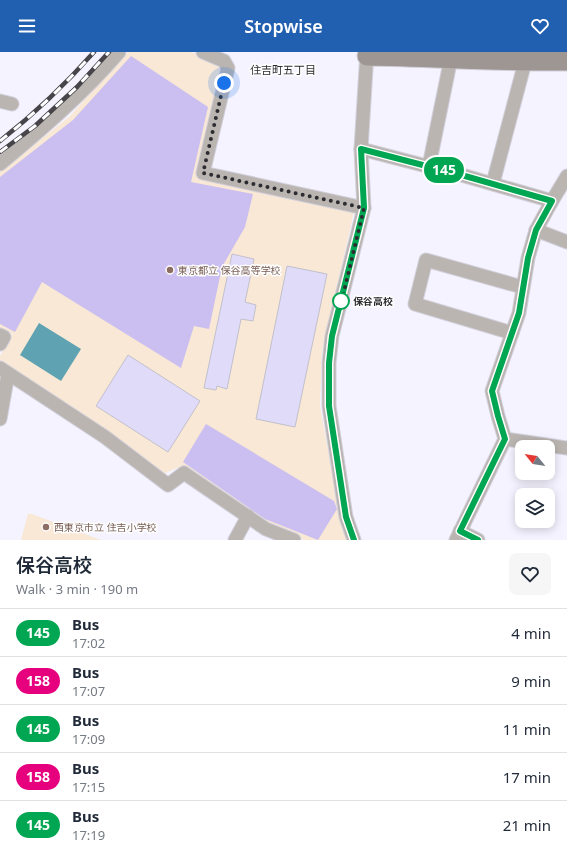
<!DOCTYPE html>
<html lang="en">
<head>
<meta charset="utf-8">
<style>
  body { margin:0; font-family:"Noto Sans","Noto Sans JP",sans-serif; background:#f6f6f7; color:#1f2937; height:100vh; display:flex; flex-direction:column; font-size:15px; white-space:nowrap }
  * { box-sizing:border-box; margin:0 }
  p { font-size:13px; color:#747a83 }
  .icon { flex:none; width:22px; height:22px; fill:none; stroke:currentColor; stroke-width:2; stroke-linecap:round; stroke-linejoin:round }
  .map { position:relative; height:488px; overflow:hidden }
  .drawer { display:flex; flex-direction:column; background:#fff; flex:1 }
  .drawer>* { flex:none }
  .badge { padding:0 8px; border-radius:13px; font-size:14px; line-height:26px }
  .needle { width:26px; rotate:300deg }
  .controls { position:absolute; left:515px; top:388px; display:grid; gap:8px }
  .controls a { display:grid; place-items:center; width:40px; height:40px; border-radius:8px; background:#fff; box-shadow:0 2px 10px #0003; font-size:20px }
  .you { position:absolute; width:20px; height:20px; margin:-10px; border:3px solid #fff; border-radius:50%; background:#1a73e8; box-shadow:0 0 0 6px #1a73e833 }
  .map>.badge { position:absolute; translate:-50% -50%; box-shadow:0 0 0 2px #fff }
  .round { display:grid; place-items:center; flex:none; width:42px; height:42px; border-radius:8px; background:#f6f6f7 }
  .head { display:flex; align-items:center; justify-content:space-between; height:68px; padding:0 16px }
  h1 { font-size:19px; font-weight:600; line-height:30px }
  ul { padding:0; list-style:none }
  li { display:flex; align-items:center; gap:12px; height:48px; padding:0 16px; border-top:1px solid #e0e1e3 }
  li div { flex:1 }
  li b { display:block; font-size:15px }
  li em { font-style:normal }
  li .badge { min-width:44px; font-weight:700; text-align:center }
  header { display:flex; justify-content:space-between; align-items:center; height:52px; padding:0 16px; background:#215fb1; color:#fff; font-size:18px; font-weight:600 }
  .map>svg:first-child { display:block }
  .education { fill:#f8e8d5 }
  .green { fill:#cabff0 }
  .water { fill:#5fa3b2 }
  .building { fill:#e1dbfa; stroke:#c2c0cc }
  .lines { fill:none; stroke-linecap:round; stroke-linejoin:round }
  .street-casing { stroke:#d1cfda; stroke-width:15 }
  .secondary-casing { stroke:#d1cfda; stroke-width:21 }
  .street { stroke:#bbb5b2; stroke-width:13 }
  .secondary { stroke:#9e9692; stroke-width:19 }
  .rail-casing { stroke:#47454a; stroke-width:4.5 }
  .rail { stroke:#fff; stroke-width:3; stroke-dasharray:9; stroke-linecap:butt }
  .line-casing { stroke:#fff; stroke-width:9 }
  .line { stroke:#00a651; stroke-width:6 }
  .walk { stroke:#2d2c30; stroke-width:4; stroke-dasharray:0 7.2 }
  .education-dot { fill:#8d6e63; stroke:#fff; stroke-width:1.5 }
  .stop-dot { fill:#fff; stroke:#00a651; stroke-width:2 }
  .labels { text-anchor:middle; stroke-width:3; stroke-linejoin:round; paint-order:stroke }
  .education-label { font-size:10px; fill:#785e54; stroke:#fff; text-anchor:start }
  .stop-label { font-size:10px; font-weight:bold; fill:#2d2c30; stroke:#fff; text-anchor:start }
  .neighbourhood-label { font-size:11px; fill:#2d2c30; stroke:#fff }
</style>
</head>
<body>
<header><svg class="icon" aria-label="menu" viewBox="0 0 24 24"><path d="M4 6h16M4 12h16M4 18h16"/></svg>Stopwise<svg class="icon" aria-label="heart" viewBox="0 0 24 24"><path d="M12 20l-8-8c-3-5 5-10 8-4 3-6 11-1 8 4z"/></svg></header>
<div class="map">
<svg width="567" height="488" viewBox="0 0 567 488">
  <rect width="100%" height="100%" fill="#f5f3ff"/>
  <!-- education -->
  <g class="education">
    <path d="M128 0H192L218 12 220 18 198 124 354 160 322 300 320 353 340 467 348 488H304L265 471 182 414 163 422 12 316 0 309V304L12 282 0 276V120L69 65Z"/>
    <path d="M28 462H32L101 488H21Z"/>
  </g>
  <!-- green -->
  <g class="green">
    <path d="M131 4 208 55 191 130 253 142 245 175 222 215 209 277 194 274 181 316 42 230 15 280 0 272V125L73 68Z"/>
    <path d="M206 372 334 449 337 457 318 488 265 467 183 410Z"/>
  </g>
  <!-- water -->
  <path class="water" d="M39 271 81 297 61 329 20 303Z"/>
  <!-- building -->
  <g class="building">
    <path d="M232 202 254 207 245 250 256 253 253 269 241 267 227 337 217 334 216 338 204 336Z"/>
    <path d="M287 214 327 222 295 375 256 367Z"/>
    <path d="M128 303 200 349 168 400 96 354Z"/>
  </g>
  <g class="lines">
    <defs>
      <g id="street">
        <path d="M203 0 224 9 228 16 203 121 364 156"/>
        <path d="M0 49 12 52"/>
        <path d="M361 97 465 124 552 149"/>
        <path d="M0 112C42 77 83 42 119 0"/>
        <path d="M429 114 451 6"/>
        <path d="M493 131 525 10V1"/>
        <path d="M536 178 567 190"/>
        <path d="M512 281 415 252 426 208 522 235"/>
        <path d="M0 283 4 285 0 292"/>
        <path d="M0 316 105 385 168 433 184 421 266 477 294 488"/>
        <path d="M0 367 8 322"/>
        <path d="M505 387 498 364 492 339 519 261 528 206 536 178 552 149 567 124"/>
        <path d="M460 479 478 488"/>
        <path d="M235 488 248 464"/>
        <path d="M354 488 346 465 329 354V311L332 284 364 156 361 97 367 0"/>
        <path d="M456 488 505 387 567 396"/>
      </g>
      <path id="secondary" d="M367 4C434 5 500 10 567 9"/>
    </defs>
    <!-- street casing -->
    <use href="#street" class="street-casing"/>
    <!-- secondary casing -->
    <use href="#secondary" class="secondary-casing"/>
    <!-- street -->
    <use href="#street" class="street"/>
    <!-- secondary -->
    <use href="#secondary" class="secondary"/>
    <defs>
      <g id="rail">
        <path d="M0 89C34 62 65 33 94 0"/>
        <path d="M0 100 35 74 77 35 109 0"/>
      </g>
    </defs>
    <!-- rail casing -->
    <use href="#rail" class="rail-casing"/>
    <!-- rail -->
    <use href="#rail" class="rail"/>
  </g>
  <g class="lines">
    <defs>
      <path id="line" d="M354 488 346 465 329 354V311L332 284 364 156 361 97 465 124 552 149 536 178 528 206 519 261 492 339 498 364 505 387 460 479 478 488"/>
    </defs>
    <!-- line casing -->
    <use href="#line" class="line-casing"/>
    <!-- line -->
    <use href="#line" class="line"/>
    <!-- walk -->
    <path class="walk" d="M224 31 203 121 364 156 340 256 341 249"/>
  </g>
  <!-- markers -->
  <g class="education-dot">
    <circle cx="170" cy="218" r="4"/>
    <circle cx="46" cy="475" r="4"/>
  </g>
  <circle class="stop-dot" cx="341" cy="249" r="8"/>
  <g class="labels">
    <!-- education labels -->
    <g class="education-label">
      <text x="178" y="222">東京都立 保谷高等学校</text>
      <text x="54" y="479">西東京市立 住吉小学校</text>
    </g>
    <!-- stop labels -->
    <g class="stop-label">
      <text x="353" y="253">保谷高校</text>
    </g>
    <!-- neighbourhood labels -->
    <g class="neighbourhood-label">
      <text x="283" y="22">住吉町五丁目</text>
    </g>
  </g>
</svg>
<div class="controls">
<a><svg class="needle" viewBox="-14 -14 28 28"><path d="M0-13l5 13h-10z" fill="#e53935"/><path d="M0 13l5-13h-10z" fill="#747a83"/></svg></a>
<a><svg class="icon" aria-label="layers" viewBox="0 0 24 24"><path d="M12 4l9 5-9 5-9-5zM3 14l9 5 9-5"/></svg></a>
</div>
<div class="you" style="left:224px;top:31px"></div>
<b class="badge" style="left:444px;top:118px;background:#00a651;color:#fff">145</b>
</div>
<section class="drawer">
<div class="head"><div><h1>保谷高校</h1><p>Walk · 3 min · 190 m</p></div><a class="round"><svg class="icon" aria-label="heart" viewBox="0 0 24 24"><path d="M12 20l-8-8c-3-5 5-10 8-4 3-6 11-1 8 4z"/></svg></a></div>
<ul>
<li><span class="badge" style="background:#00a651;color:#fff">145</span><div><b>Bus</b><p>17:02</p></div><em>4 min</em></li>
<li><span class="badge" style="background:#e6007e;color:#fff">158</span><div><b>Bus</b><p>17:07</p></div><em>9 min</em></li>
<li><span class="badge" style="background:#00a651;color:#fff">145</span><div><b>Bus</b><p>17:09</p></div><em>11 min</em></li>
<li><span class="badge" style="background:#e6007e;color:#fff">158</span><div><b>Bus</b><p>17:15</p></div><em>17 min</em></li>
<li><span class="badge" style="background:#00a651;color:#fff">145</span><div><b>Bus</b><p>17:19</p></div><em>21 min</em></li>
</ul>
</section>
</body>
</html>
